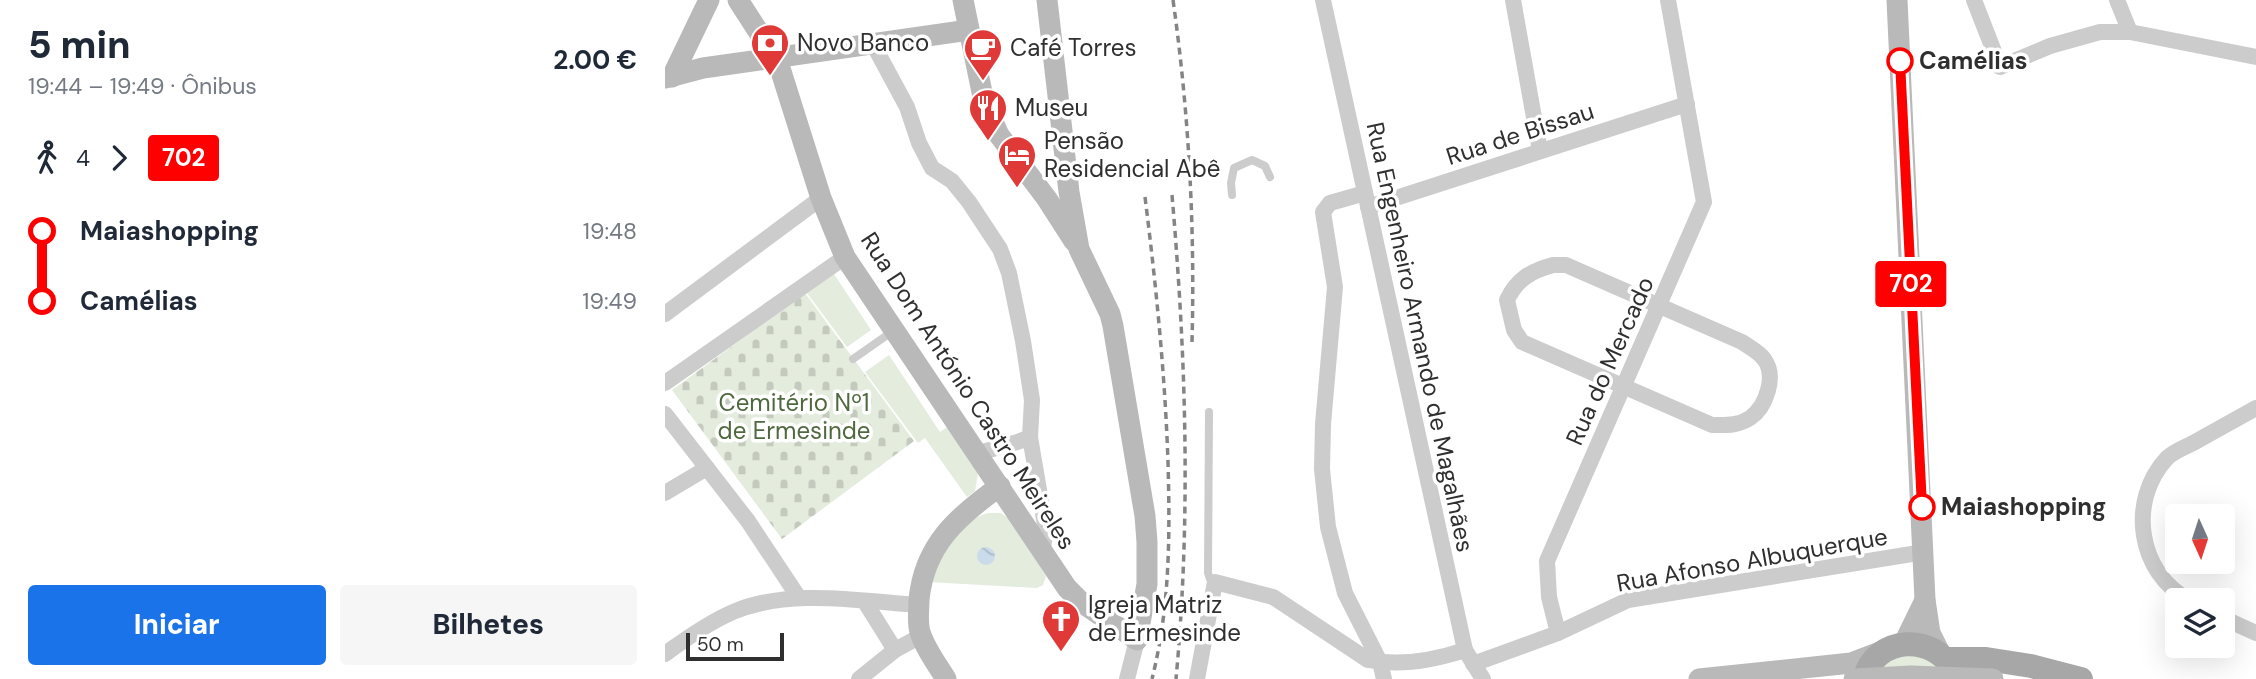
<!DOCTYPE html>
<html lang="pt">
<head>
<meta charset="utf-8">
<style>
  body { margin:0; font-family:"DM Sans",sans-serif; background:#f6f6f7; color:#1f2937; height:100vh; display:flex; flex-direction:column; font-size:26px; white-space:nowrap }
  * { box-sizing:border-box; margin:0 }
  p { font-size:23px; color:#747a83 }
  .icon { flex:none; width:38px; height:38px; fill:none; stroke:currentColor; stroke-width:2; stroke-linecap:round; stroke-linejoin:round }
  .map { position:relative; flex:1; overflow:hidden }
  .sheet { display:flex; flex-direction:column; background:#fff; width:665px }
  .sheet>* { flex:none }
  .badge { padding:0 14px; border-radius:5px; font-size:24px; line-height:46px }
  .needle { width:46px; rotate:177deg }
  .buttons { position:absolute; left:1500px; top:504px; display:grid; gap:14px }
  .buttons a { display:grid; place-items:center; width:70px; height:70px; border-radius:7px; background:#fff; box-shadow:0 7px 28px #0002; font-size:35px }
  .scale { position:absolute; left:21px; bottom:18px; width:98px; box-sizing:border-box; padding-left:7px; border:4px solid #2f2f2f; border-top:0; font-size:19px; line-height:24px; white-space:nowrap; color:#2f2f2f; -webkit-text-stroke:5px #fff; paint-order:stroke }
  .map>.badge { position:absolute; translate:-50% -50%; box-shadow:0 0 0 4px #fff }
  .legs { display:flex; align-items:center; gap:10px; height:77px; padding:0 28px; font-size:23px }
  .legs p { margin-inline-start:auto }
  .headline { display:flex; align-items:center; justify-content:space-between; height:119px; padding:0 28px }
  h1 { font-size:38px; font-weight:800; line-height:52px }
  .action { display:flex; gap:14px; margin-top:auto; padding:14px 28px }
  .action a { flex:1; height:80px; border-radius:7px; background:#1a73e8; color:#fff; font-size:28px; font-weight:800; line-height:80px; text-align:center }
  .action a+a { background:#f6f6f7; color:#1f2937 }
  ul { padding:0 28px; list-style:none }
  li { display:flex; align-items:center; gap:24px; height:70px; font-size:26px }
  li i { display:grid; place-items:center; width:10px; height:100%; margin:0 9px; background:currentColor }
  li i::after { content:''; width:18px; height:18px; margin:-9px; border:5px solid; border-radius:50%; background:#fff }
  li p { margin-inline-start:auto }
  li:first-child i { background:linear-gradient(#0000 50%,currentColor 0) }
  li:last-child i { background:linear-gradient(currentColor 50%,#0000 0) }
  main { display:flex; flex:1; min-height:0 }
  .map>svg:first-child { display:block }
  .green { fill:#e4ecdd }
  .cemetery { fill:url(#cemetery-stones) }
  .water { fill:url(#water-waves) }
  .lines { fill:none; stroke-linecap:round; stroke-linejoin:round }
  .service { stroke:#ccc; stroke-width:8 }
  .minor { stroke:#ccc; stroke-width:16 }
  .secondary { stroke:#b9b9b9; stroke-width:21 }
  .primary { stroke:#a7a7a7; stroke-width:24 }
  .rail { stroke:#848484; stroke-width:3.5; stroke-dasharray:7 5; stroke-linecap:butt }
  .secondary-bridge { stroke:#b9b9b9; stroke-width:21 }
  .line-1-casing { stroke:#fff; stroke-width:16 }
  .line-1 { stroke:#f00; stroke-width:10 }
  .stop-1-dot { fill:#fff; stroke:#f00; stroke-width:3.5 }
  .labels { text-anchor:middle; stroke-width:7; stroke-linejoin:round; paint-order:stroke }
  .poi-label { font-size:24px; fill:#2f2f2f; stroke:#fff; text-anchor:start }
  .stop-label { font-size:24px; font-weight:bold; fill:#2f2f2f; stroke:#fff; text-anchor:start }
  .street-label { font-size:24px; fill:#2f2f2f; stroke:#fff }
  .park-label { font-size:24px; fill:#4f693e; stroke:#fff }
</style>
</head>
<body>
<main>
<section class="sheet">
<div class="headline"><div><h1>5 min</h1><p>19:44 – 19:49 · Ônibus</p></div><b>2.00 €</b></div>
<div class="legs"><svg class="icon" aria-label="walk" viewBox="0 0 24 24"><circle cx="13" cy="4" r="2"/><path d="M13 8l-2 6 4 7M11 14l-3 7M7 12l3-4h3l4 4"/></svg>4<svg class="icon" aria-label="forward" viewBox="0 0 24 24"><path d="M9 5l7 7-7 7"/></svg><b class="badge" style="background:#f00;color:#fff">702</b></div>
<ul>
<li><i style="color:#f00"></i><b>Maiashopping</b><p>19:48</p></li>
<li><i style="color:#f00"></i><b>Camélias</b><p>19:49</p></li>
</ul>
<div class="action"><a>Iniciar</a><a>Bilhetes</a></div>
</section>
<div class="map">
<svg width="1591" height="679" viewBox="0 0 1591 679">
  <defs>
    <pattern id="cemetery-stones" width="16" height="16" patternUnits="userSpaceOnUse" patternTransform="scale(1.75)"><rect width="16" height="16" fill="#e4ecdd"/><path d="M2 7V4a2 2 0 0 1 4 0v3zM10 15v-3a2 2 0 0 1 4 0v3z" fill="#c4cbbe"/></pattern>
    <pattern id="water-waves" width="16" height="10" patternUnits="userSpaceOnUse" patternTransform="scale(1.75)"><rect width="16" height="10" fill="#cadbeb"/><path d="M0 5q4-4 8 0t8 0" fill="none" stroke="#aebcca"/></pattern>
  </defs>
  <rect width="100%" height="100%" fill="#fff"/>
  <!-- green -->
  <g class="green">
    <path d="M169 274 206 330 182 347 142 293Z"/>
    <path d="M224 355 275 432 284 426 313 474 310 491 302 497 260 438 253 443 200 372Z"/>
    <path d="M323 513H336L346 520 381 576 378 585 372 588 263 582C279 553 289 523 323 513Z"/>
    <path d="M1234 654 1260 655 1280 671 1214 669Z"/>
  </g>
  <!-- cemetery -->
  <path class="cemetery" d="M140 293 249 441 117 539 7 390Z"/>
  <!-- water -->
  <circle class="water" cx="321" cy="556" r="9"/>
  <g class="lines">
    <!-- service -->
    <g class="service">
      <path d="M567 195 566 183 569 168 587 160 600 166 605 177"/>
      <path d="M188 359 228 331"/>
      <path d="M544 412 543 573 545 579 550 582"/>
    </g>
    <!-- minor -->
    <g class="minor">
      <path d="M658 0 800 650 818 679"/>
      <path d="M848 0 875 151"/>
      <path d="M1309 0 1335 67 1385 46 1435 32H1465L1591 57"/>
      <path d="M1452 0 1465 32"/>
      <path d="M208 44 242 107 254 143 267 168 287 181 304 202 335 249 344 273 358 341 367 400 365 437C348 445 330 447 312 454"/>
      <path d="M700 193 665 203 658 212 670 287 658 424 657 469 663 527 680 593 715 662 719 679"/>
      <path d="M703 207 1022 104"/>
      <path d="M888 265H901L1077 342C1084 347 1094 352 1099 359 1112 376 1101 407 1085 418 1073 426 1061 425 1047 425L857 342 849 330 842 300C852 279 866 271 888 265Z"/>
      <path d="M0 314 156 198"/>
      <path d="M0 383 180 257"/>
      <path d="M0 414 83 521 134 598"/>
      <path d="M365 437 381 531 377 552"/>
      <path d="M0 493 42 468"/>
      <path d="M1524 600C1473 573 1462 501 1502 458 1509 451 1521 447 1530 442 1550 431 1571 419 1591 408"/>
      <path d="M200 602 230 650"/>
      <path d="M1558 618 1591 633"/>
      <path d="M893 633 884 597 882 561 1039 202 1003 0"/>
      <path d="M0 654C19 640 47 621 68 612 124 588 195 601 254 605"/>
      <path d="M808 664 893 633 963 600 1259 552"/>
      <path d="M194 679 230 650 256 636"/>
      <path d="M462 679 472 640"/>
      <path d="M532 679 550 582 608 597 703 660C734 666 770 660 800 650"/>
    </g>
    <!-- secondary -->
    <g class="secondary">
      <path d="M73 0 113 62 156 198 180 257 402 588 416 602 472 640 482 584V542L480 516 448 326 445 314 414 249 404 192 382 0"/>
      <path d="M298 0 319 102 334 135 382 199 409 241"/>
      <path d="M1232 0 1260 600 1265 633 1275 653"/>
      <path d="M7 77 44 0"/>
      <path d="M0 78 38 68 304 30"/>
      <path d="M1239 643 1260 600"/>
      <path d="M281 679C272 664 260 649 255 632 252 622 254 610 254 600 259 545 293 516 335 486"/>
      <path d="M1034 679 1186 663 1220 650"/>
    </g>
    <!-- primary -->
    <g class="primary">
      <path d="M1281 659H1321L1366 666 1416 679"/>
      <path d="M1199 679C1211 635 1269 633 1289 671"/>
    </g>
    <!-- rail -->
    <g class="rail">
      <path d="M508 0C524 113 530 228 527 342"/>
      <path d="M507 195C521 357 526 517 511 679"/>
      <path d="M480 197C491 285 500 374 503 462 505 536 505 607 487 679"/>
    </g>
    <!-- secondary-bridge -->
    <path class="secondary-bridge" d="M1189 679 1246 676 1328 679"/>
  </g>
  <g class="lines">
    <defs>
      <path id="line-1" d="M1235 61 1257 507"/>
    </defs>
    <!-- line-1 casing -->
    <use href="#line-1" class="line-1-casing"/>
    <!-- line-1 -->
    <use href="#line-1" class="line-1"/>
  </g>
  <!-- icons -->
  <defs>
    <symbol id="bank-pin" viewBox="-11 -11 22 30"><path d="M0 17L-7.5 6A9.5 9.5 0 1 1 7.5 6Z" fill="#df3938" stroke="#fff"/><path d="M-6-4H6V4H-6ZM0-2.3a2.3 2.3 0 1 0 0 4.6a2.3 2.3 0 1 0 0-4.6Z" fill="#fff"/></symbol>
    <symbol id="cafe-pin" viewBox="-11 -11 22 30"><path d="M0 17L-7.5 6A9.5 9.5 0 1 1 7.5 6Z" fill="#df3938" stroke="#fff"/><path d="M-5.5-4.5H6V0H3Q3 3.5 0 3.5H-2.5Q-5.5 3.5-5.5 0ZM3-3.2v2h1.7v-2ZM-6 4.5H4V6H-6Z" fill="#fff"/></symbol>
    <symbol id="restaurant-pin" viewBox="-11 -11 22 30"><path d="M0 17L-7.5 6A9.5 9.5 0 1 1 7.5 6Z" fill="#df3938" stroke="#fff"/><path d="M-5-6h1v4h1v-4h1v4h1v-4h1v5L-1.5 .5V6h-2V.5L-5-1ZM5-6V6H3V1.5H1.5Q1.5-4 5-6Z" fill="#fff"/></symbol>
    <symbol id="hotel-pin" viewBox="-11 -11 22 30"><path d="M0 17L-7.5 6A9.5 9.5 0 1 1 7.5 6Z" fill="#df3938" stroke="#fff"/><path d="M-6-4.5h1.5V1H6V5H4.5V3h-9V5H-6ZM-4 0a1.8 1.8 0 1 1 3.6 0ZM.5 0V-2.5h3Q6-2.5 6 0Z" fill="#fff"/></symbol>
    <symbol id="church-pin" viewBox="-11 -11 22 30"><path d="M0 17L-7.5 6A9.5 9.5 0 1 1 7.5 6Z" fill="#df3938" stroke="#fff"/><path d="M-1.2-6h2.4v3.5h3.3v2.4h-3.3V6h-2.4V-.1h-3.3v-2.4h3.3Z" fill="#fff"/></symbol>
  </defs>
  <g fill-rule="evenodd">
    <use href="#bank-pin" x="83" y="21" width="44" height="60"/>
    <use href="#cafe-pin" x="296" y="26" width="44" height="60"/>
    <use href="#restaurant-pin" x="301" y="86" width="44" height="60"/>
    <use href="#hotel-pin" x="330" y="133" width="44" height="60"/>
    <use href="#church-pin" x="374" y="597" width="44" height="60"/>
  </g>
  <!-- markers -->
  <g class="stop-1-dot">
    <circle cx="1235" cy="61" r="12"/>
    <circle cx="1257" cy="507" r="12"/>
  </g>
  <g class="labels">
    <!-- poi labels -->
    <g class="poi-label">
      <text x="132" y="51">Novo Banco</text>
      <text x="345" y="56">Café Torres</text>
      <text x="350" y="116">Museu</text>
      <text x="379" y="149">Pensão<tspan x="379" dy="28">Residencial Abê</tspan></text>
      <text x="423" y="613">Igreja Matriz<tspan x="423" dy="28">de Ermesinde</tspan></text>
    </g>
    <!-- stop labels -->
    <g class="stop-label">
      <text x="1254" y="69">Camélias</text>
      <text x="1276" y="515">Maiashopping</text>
    </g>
    <!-- street labels -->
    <g class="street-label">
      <text transform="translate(855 134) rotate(-18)" y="8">Rua de Bissau</text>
      <text transform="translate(755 337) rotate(78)" y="8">Rua Engenheiro Armando de Magalhães</text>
      <text transform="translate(945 361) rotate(-66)" y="8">Rua do Mercado</text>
      <text transform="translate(303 391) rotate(57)" y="8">Rua Dom António Castro Meireles</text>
      <text transform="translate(1087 560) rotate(-10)" y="8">Rua Afonso Albuquerque</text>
    </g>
    <!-- park labels -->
    <g class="park-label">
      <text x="129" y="411">Cemitério Nº1<tspan x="129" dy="28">de Ermesinde</tspan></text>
    </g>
  </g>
</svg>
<div class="buttons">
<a><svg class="needle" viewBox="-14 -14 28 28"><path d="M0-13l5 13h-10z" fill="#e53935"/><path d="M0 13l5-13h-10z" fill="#747a83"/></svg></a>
<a><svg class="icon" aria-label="layers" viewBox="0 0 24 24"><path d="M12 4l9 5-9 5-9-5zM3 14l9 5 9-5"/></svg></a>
</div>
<div class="scale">50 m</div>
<b class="badge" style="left:1246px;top:284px;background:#f00;color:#fff">702</b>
</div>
</main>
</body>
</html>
